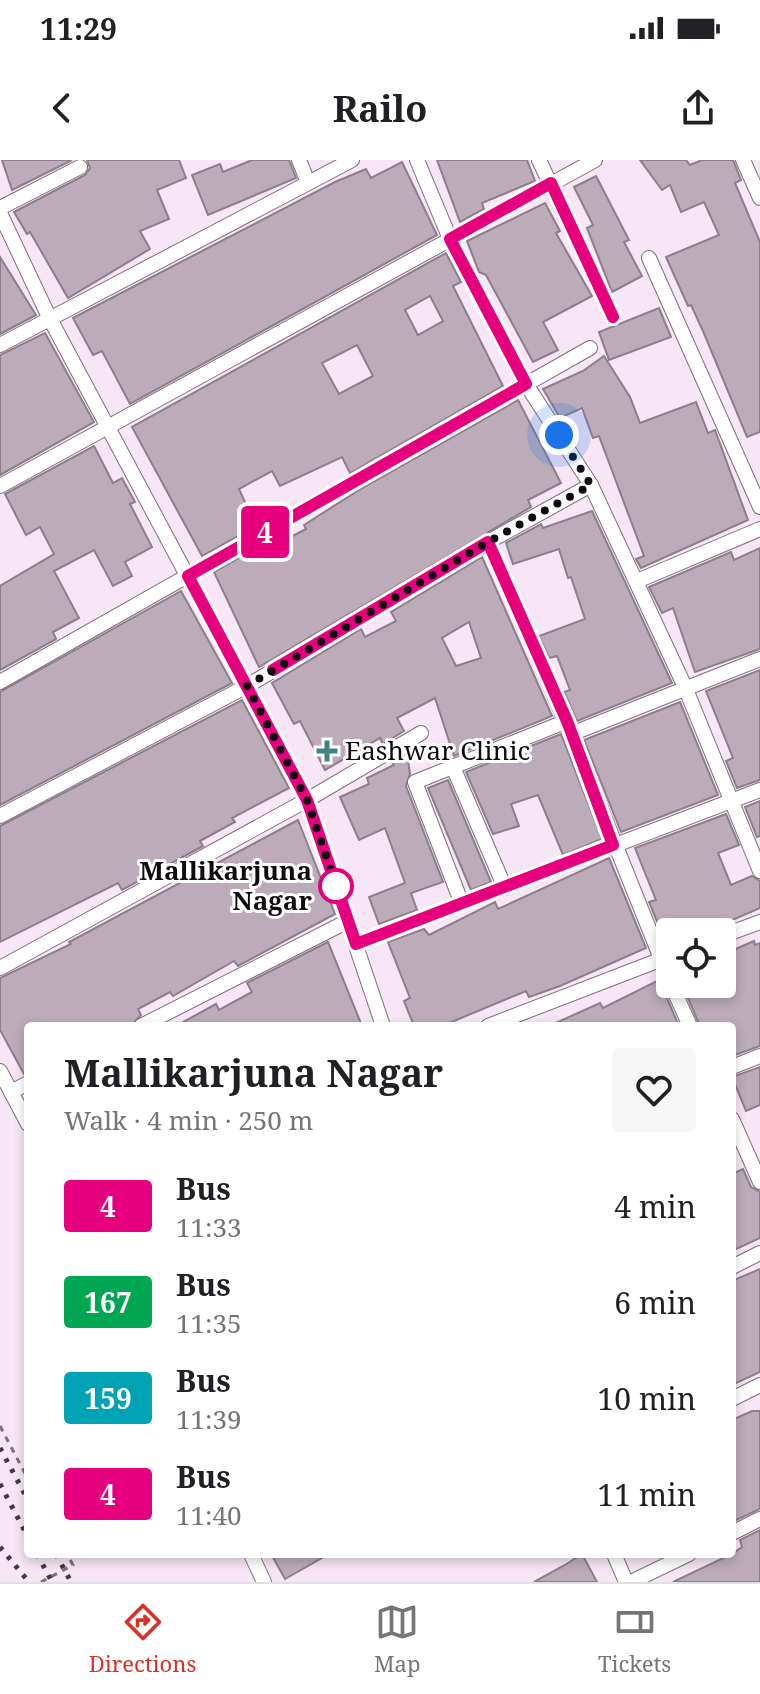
<!DOCTYPE html>
<html lang="en">
<head>
<meta charset="utf-8">
<style>
  body { margin:0; font-family:"Noto Serif",serif; background:#f6f6f6; color:#202124; height:100vh; display:flex; flex-direction:column; font-size:30px; white-space:nowrap }
  * { box-sizing:border-box; margin:0 }
  p { font-size:26px; color:#757577 }
  .icon { flex:none; width:44px; height:44px; fill:none; stroke:currentColor; stroke-width:2; stroke-linecap:round; stroke-linejoin:round }
  .map { position:relative; flex:1; overflow:hidden }
  .drawer { position:absolute; left:24px; top:862px; width:712px; height:536px; display:flex; flex-direction:column; background:#fff; border-radius:8px; box-shadow:0 4px 12px #0003 }
  .drawer>* { flex:none }
  .badge { padding:0 16px; border-radius:6px; font-size:28px; line-height:52px }
  .tools { position:absolute; left:656px; top:758px; display:grid; gap:16px }
  .tools a { display:grid; place-items:center; width:80px; height:80px; border-radius:8px; background:#fff; box-shadow:0 4px 12px #0003; font-size:40px }
  .you { position:absolute; width:40px; height:40px; margin:-20px; border:6px solid #fff; border-radius:50%; background:#1a73e8; box-shadow:0 0 0 12px #1a73e833 }
  .map>.badge { position:absolute; translate:-50% -50%; box-shadow:0 0 0 4px #fff }
  .round { display:grid; place-items:center; flex:none; width:84px; height:84px; border-radius:8px; background:#f6f6f6 }
  .overview { display:flex; align-items:center; justify-content:space-between; height:136px; padding:0 40px }
  h1 { font-size:38px; font-weight:700; line-height:60px }
  ul { padding:0; list-style:none }
  li { display:flex; align-items:center; gap:24px; height:96px; padding:0 40px }
  li div { flex:1 }
  li b { display:block; font-size:30px }
  li em { font-style:normal }
  li .badge { min-width:88px; font-weight:700; text-align:center }
  .status { display:flex; justify-content:space-between; align-items:center; height:56px; padding:0 40px; background:#fff; direction:ltr }
  .status svg { height:22px; fill:currentColor }
  header { display:flex; justify-content:space-between; align-items:center; height:104px; padding:0 40px; background:#fff; font-size:36px; font-weight:700 }
  .tabs { display:flex; justify-content:space-around; align-items:center; height:112px; border-top:2px solid #e0e0e0; background:#fff; font-size:22px; color:#757577 }
  .tabs a { display:grid; justify-items:center; gap:4px }
  .tabs .selected { color:#d93025 }
  .map>svg:first-child { display:block }
  .building { fill:#bcacba; stroke:#8d7e8b; stroke-width:2; fill-rule:evenodd }
  .lines { fill:none; stroke-linecap:round; stroke-linejoin:round }
  .street-casing { stroke:#7e6f7c; stroke-width:16 }
  .path { stroke:#796f78; stroke-width:3; stroke-dasharray:6 6; stroke-linecap:butt }
  .street { stroke:#fff; stroke-width:14 }
  .rail { stroke:#423a41; stroke-width:5; stroke-dasharray:4 8; stroke-linecap:butt }
  .line-casing { stroke:#fff; stroke-width:18 }
  .line { stroke:#e6007e; stroke-width:12 }
  .walk { stroke:#100b0f; stroke-width:8; stroke-dasharray:0 14.4 }
  .poi-dot { fill:#3e857f; stroke:#fff; stroke-width:3 }
  .stop-dot { fill:#fff; stroke:#e6007e; stroke-width:4 }
  .labels { text-anchor:middle; stroke-width:6; stroke-linejoin:round; paint-order:stroke }
  .poi-label { font-size:26px; fill:#100b0f; stroke:#fff; text-anchor:start }
  .stop-label { font-size:26px; font-weight:bold; fill:#100b0f; stroke:#fff; text-anchor:end }
</style>
</head>
<body>
<div class="status"><b>11:29</b><svg viewBox="0 0 49 12"><path d="M0 12V9h3v3zM5 12V6h3v6zM10 12V3h3v9zM15 12V0h3v12zM26 1h20v11H26zM47 4h2v5h-2z"/></svg></div>
<header><svg class="icon" aria-label="back" viewBox="0 0 24 24"><path d="M15 5l-7 7 7 7"/></svg>Railo<svg class="icon" aria-label="share" viewBox="0 0 24 24"><path d="M12 15V3M7 8l5-5 5 5M5 13v7h14v-7"/></svg></header>
<div class="map">
<svg width="760" height="1422" viewBox="0 0 760 1422">
  <rect width="100%" height="100%" fill="#f7e6f5"/>
  <!-- building -->
  <g class="building">
    <path d="M2 0H72L12 30Z"/>
    <path d="M87 0H179L186 18 157 30 169 59 140 71 150 89 68 138 30 72 27 74 14 52 85 15 90 8Z"/>
    <path d="M252 0H289L296 18 208 55 192 15 220 4 223 12Z"/>
    <path d="M437 0H527L535 21 482 43 484 49 460 62Z"/>
    <path d="M640 0H686L690 5 702 0H733L741 20 735 23 760 82V272L747 277 703 171 691 145 688 146 666 97 719 75 704 42 681 52 670 25 662 30Z"/>
    <path d="M402 2 437 75 130 244 102 191 93 195 73 158 335 22 366 9 371 18Z"/>
    <path d="M596 16 629 80 624 82 642 116 612 132 587 68 593 65 574 27Z"/>
    <path d="M545 43 560 71 556 73 592 136 543 162 558 190 533 202 486 115 479 112 467 81Z"/>
    <path d="M446 93 461 122 453 126 503 226 350 313 342 297 280 326 272 311 239 329 256 366 202 396 132 267ZM430 136 443 161 418 175 405 150ZM357 185 373 216 339 234 322 203Z"/>
    <path d="M0 97 36 155 0 174Z"/>
    <path d="M659 148 671 177 609 200 599 172Z"/>
    <path d="M45 173 94 262 0 315V195Z"/>
    <path d="M604 196 630 237 640 263 696 242 708 273 715 270 748 360 641 408 636 399 644 396 599 276 593 278 582 248 560 258 543 229 583 211Z"/>
    <path d="M518 240 561 323 528 340 531 347 259 507 214 412 265 383 270 388 306 369 304 365 359 330Z"/>
    <path d="M94 286 113 323 122 318 135 342 130 344 152 387 125 402 132 416 113 426 94 390 54 411 79 458 53 472 56 479 0 510V426L54 394 40 367 26 375 5 334Z"/>
    <path d="M592 351 672 523 577 561 564 532 570 530 557 496 549 498 539 476 585 459 571 417 568 418 559 389 513 404 506 383 541 364 543 368Z"/>
    <path d="M760 388V489L695 512 673 448 662 453 649 427 731 392 734 400Z"/>
    <path d="M482 397 552 556 454 596 435 538 397 558 404 571 383 584 380 578 325 610 300 561 294 564 272 523 361 469 365 477 396 461 391 452ZM469 462 481 498 456 506 442 478Z"/>
    <path d="M181 431 232 523 0 645V532Z"/>
    <path d="M760 510V620L737 628 726 601 733 598 706 531Z"/>
    <path d="M242 540 289 628 232 658 235 662 200 681 203 686 122 730 118 723 0 782V666Z"/>
    <path d="M680 542 718 635 621 672 584 580Z"/>
    <path d="M561 574 602 679 563 695 538 635 511 644 519 666 493 674 466 612Z"/>
    <path d="M407 593 410 614 406 626 443 722 411 733 417 750 379 764 369 737 405 723 385 668 359 680 340 637 369 624 367 618 394 605 392 602Z"/>
    <path d="M448 620 491 722 471 730 428 628Z"/>
    <path d="M760 641V676L757 677 745 647Z"/>
    <path d="M726 654 739 685 718 693 731 725 752 716 760 721V748L705 772H670V779L665 781 649 742 656 740 635 688Z"/>
    <path d="M298 660 335 754 238 806 234 801 173 836 170 832 138 849 141 855 131 866H28V913L24 914 0 870V818L71 784 69 782Z"/>
    <path d="M609 698 646 788 560 826 529 837 526 831 442 866H414L404 841 410 838 388 782 424 769 429 775 495 742 498 749Z"/>
    <path d="M754 781 755 785 760 783V886L732 896V866H700L682 824H722V795Z"/>
    <path d="M328 782 362 866H176L216 844 219 850 252 832 247 823Z"/>
    <path d="M659 820 679 866H549L600 843 603 848Z"/>
    <path d="M760 907V945L746 951 732 917Z"/>
    <path d="M743 1009 751 1027 760 1032V1078L732 1091V1014Z"/>
    <path d="M760 1109V1212L732 1225V1121Z"/>
    <path d="M752 1251H760V1349L732 1362V1260Z"/>
    <path d="M760 1370V1422H673L732 1394 742 1387 740 1380Z"/>
    <path d="M271 1394H329L285 1419Z"/>
    <path d="M582 1394 597 1422H534L565 1405Z"/>
  </g>
  <g class="lines">
    <defs>
      <g id="street">
        <path d="M299 0 307 20"/>
        <path d="M417 0 450 79 526 224 591 325 685 527 760 711"/>
        <path d="M539 0 613 157"/>
        <path d="M743 0 760 38"/>
        <path d="M0 48 80 7"/>
        <path d="M0 53 49 157 307 640 383 866"/>
        <path d="M649 98 760 347"/>
        <path d="M0 185 352 0"/>
        <path d="M0 326 595 0"/>
        <path d="M488 382 569 569"/>
        <path d="M637 421 760 369"/>
        <path d="M0 522 590 188"/>
        <path d="M453 607 505 728"/>
        <path d="M0 656 247 526 488 382 591 325"/>
        <path d="M462 744 415 622 567 561"/>
        <path d="M722 776 760 762"/>
        <path d="M356 784 760 630"/>
        <path d="M0 808 307 640 421 573"/>
        <path d="M670 821 571 574 760 499"/>
        <path d="M671 824 690 866"/>
        <path d="M141 866 348 761"/>
        <path d="M488 866 670 796"/>
        <path d="M732 907 760 896"/>
        <path d="M0 911 28 964"/>
        <path d="M11 932 28 923"/>
        <path d="M732 959 760 1022"/>
        <path d="M732 1107 760 1093"/>
        <path d="M732 1239 760 1225"/>
        <path d="M732 1373 760 1359"/>
        <path d="M251 1394 264 1422"/>
        <path d="M614 1394 626 1422"/>
        <path d="M631 1422 689 1394"/>
      </g>
    </defs>
    <!-- street casing -->
    <use href="#street" class="street-casing"/>
    <!-- path -->
    <g class="path">
      <path d="M0 1266 28 1319"/>
      <path d="M41 1422 73 1405 67 1394"/>
    </g>
    <!-- street -->
    <use href="#street" class="street"/>
    <!-- rail -->
    <g class="rail">
      <path d="M0 1288 28 1340"/>
      <path d="M0 1324 28 1377"/>
      <path d="M0 1387 29 1422"/>
      <path d="M37 1394 52 1422"/>
      <path d="M56 1394 71 1422"/>
    </g>
  </g>
  <g class="lines">
    <defs>
      <path id="line" d="M273 510 488 382 567 561 613 685 356 784 307 640 188 416 526 224 450 79 551 23 613 157"/>
    </defs>
    <!-- line casing -->
    <use href="#line" class="line-casing"/>
    <!-- line -->
    <use href="#line" class="line"/>
    <!-- walk -->
    <path class="walk" d="M336 726 338 731 307 640 247 526 488 382 591 325 559 275"/>
  </g>
  <!-- markers -->
  <path class="poi-dot" d="M323 579h8v8h8v8h-8v8h-8v-8h-8v-8h8z"/>
  <circle class="stop-dot" cx="336" cy="726" r="16"/>
  <g class="labels">
    <!-- poi labels -->
    <g class="poi-label">
      <text x="345" y="600">Eashwar Clinic</text>
    </g>
    <!-- stop labels -->
    <g class="stop-label">
      <text x="312" y="720">Mallikarjuna<tspan x="312" dy="30">Nagar</tspan></text>
    </g>
  </g>
</svg>
<div class="tools">
<a><svg class="icon" aria-label="locate" viewBox="0 0 24 24"><circle cx="12" cy="12" r="6"/><path d="M12 2v4M12 18v4M2 12h4M18 12h4"/></svg></a>
</div>
<div class="you" style="left:559px;top:275px"></div>
<b class="badge" style="left:265px;top:372px;background:#e6007e;color:#fff">4</b>
<section class="drawer">
<div class="overview"><div><h1>Mallikarjuna Nagar</h1><p>Walk · 4 min · 250 m</p></div><a class="round"><svg class="icon" aria-label="heart" viewBox="0 0 24 24"><path d="M12 20l-8-8c-3-5 5-10 8-4 3-6 11-1 8 4z"/></svg></a></div>
<ul>
<li><span class="badge" style="background:#e6007e;color:#fff">4</span><div><b>Bus</b><p>11:33</p></div><em>4 min</em></li>
<li><span class="badge" style="background:#00a651;color:#fff">167</span><div><b>Bus</b><p>11:35</p></div><em>6 min</em></li>
<li><span class="badge" style="background:#00a3b4;color:#fff">159</span><div><b>Bus</b><p>11:39</p></div><em>10 min</em></li>
<li><span class="badge" style="background:#e6007e;color:#fff">4</span><div><b>Bus</b><p>11:40</p></div><em>11 min</em></li>
</ul>
</section>
</div>
<nav class="tabs">
<a class="selected"><svg class="icon" aria-label="directions" viewBox="0 0 24 24"><path d="M12 3l9 9-9 9-9-9zM9 14v-3h6M13 9l2 2-2 2"/></svg>Directions</a>
<a><svg class="icon" aria-label="map" viewBox="0 0 24 24"><path d="M3 6l6-2 6 2 6-2v14l-6 2-6-2-6 2zM9 4v14M15 6v14"/></svg>Map</a>
<a><svg class="icon" aria-label="tickets" viewBox="0 0 24 24"><path d="M3 7h18v10H3zM15 7v10"/></svg>Tickets</a>
</nav>
</body>
</html>
